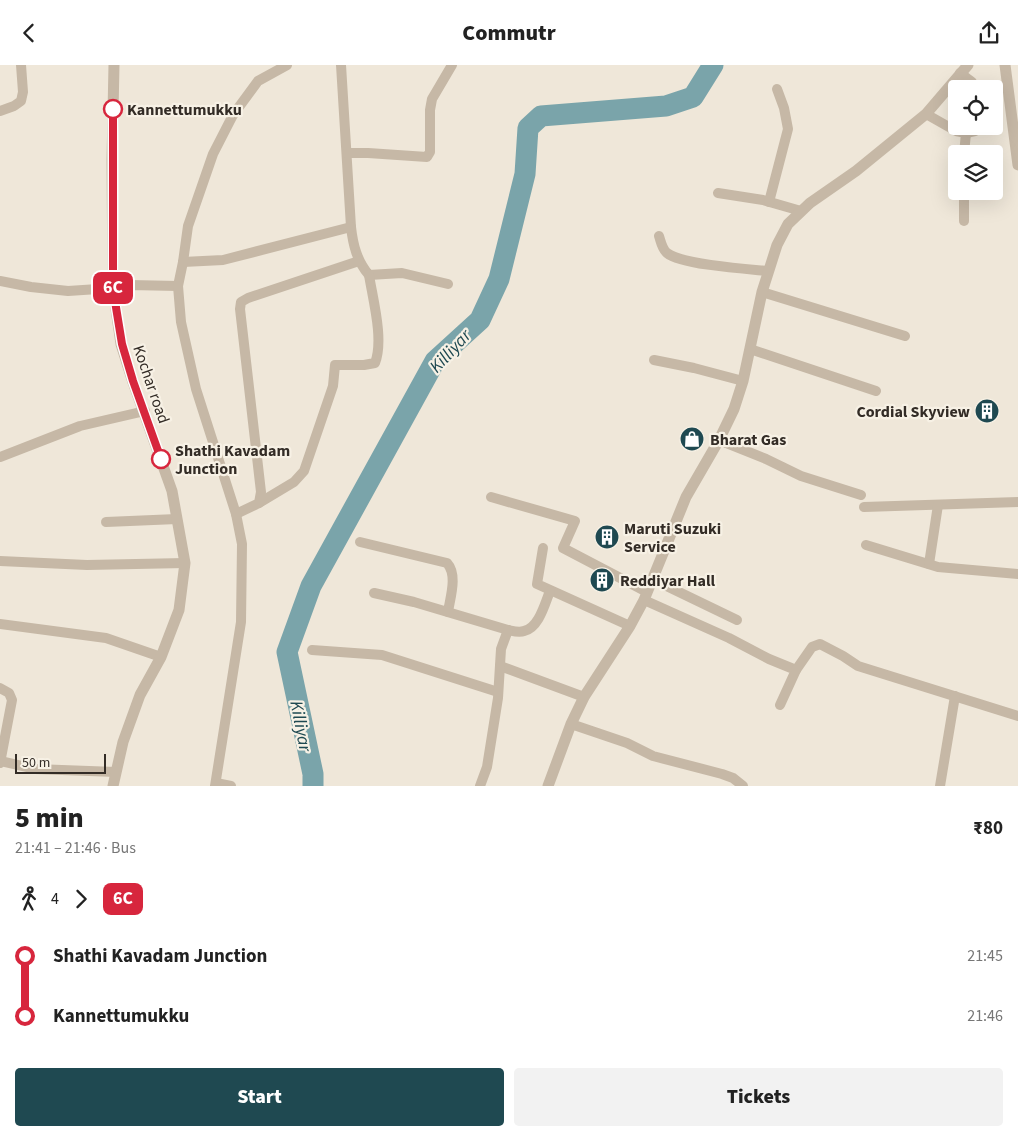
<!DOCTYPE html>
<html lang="en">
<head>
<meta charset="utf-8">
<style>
  body { margin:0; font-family:"Source Sans 3",sans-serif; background:#f2f2f2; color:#222; height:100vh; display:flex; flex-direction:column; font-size:19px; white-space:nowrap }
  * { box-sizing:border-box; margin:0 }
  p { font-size:16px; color:#767676 }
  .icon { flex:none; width:28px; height:28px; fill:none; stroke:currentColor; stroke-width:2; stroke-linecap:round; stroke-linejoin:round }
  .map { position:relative; height:721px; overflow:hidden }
  .panel { display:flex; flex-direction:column; background:#fff; flex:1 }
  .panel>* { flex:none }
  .badge { padding:0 10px; border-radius:8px; font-size:18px; line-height:32px }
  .tools { position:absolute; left:948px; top:15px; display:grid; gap:10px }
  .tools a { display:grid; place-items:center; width:55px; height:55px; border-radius:5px; background:#fff; box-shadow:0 5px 20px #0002; font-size:25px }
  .scale { position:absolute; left:15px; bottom:12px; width:91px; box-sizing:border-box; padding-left:5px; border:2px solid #332c26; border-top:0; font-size:14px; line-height:18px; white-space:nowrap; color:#332c26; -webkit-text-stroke:4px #f7f1e5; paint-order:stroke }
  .map>.badge { position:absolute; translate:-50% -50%; box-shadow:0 0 0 2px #fff }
  .legs { display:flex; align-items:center; gap:8px; height:55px; padding:0 15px; font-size:16px }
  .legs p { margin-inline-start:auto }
  .head { display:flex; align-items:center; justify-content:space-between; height:85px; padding:0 15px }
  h1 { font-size:28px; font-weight:800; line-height:38px }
  .primary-button { display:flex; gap:10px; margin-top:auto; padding:10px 15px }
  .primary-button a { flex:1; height:58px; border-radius:5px; background:#1f4951; color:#fff; font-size:20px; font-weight:800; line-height:58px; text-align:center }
  .primary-button a+a { background:#f2f2f2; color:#222 }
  ul { padding:0 15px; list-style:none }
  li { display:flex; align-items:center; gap:18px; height:60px; font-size:19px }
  li i { display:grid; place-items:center; width:8px; height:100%; margin:0 6px; background:currentColor }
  li i::after { content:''; width:12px; height:12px; margin:-6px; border:4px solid; border-radius:50%; background:#fff }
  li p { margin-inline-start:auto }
  li:first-child i { background:linear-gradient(#0000 50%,currentColor 0) }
  li:last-child i { background:linear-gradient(currentColor 50%,#0000 0) }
  header { display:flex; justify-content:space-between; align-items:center; height:65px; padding:0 15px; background:#fff; font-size:22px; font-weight:800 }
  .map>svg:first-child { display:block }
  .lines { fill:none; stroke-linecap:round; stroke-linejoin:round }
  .river { stroke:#7aa4aa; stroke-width:21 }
  .minor { stroke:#c6b8a6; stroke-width:10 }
  .tertiary { stroke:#c6b8a6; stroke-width:11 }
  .line-1-casing { stroke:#fff; stroke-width:11 }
  .line-1 { stroke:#d7263d; stroke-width:8 }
  .stop-1-dot { fill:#fff; stroke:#d7263d; stroke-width:2.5 }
  .labels { text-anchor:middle; stroke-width:4.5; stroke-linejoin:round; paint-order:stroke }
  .stop-label { font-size:16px; font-weight:bold; fill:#332c26; stroke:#f7f1e5; text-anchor:start }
  .street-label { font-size:16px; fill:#332c26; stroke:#f7f1e5 }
  .poi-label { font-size:16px; font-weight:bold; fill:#332c26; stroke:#f7f1e5; text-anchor:start }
  .water-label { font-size:18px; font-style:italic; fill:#1f4951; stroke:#f7f1e5 }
</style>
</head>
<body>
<header><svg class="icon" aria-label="back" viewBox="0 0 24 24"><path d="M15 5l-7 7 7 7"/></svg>Commutr<svg class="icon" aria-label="share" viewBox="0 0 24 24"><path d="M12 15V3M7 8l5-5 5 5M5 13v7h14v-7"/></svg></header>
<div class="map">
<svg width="1018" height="721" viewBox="0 0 1018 721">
  <rect width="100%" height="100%" fill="#efe7d9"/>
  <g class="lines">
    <!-- river -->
    <path class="river" d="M313 721V709L287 587 311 521 435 296 480 255 499 214 525 109 528 63 541 51 666 41 693 32 713 0"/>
    <!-- minor -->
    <g class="minor">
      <path d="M341 0 351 162C353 180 357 196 369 210L402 208 448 219"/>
      <path d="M960 8 972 17 974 24"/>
      <path d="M0 46 14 41 21 36 23 27 21 0"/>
      <path d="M926 49 956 66 966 68 964 89"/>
      <path d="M966 68 975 66V61"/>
      <path d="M347 88H368L427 92 430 87V45L432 34 452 0"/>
      <path d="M964 126V156"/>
      <path d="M718 128 763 135 801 146"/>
      <path d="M769 137 788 64 784 43 777 24"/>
      <path d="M659 171C661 177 662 184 667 188 682 200 747 204 768 206"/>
      <path d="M183 197 223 195 351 162"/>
      <path d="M0 216 31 222 68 226 113 223 130 220 178 221"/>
      <path d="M762 227 905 271"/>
      <path d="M750 284 876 326"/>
      <path d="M654 295 694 303 743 316"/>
      <path d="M719 375 766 394 801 411 861 430"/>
      <path d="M0 392 80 361 145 346"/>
      <path d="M491 432 575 456 563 483 647 527"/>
      <path d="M259 438 294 417 304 406 333 321 335 300H364L375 298C384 275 373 235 369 210"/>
      <path d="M864 442 1018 437"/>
      <path d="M236 449 259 438 261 427 240 244 241 237 248 233 359 196"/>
      <path d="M106 457 177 454"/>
      <path d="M360 477 447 498C458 510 450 533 448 547"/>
      <path d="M866 480 938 502 1018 509"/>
      <path d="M543 483 537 519 630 561"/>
      <path d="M0 496 87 500 185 498"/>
      <path d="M929 499 938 440"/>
      <path d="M652 514 737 555"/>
      <path d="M374 528 414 537 508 565C513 566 519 568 524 566 539 563 545 538 550 526"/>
      <path d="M644 535 729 573 769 594 796 605 780 640"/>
      <path d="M0 559 106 573 161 592"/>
      <path d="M312 585 382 590 498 627"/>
      <path d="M500 601 584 632"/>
      <path d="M796 605 812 582 820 579 843 591 858 601 1018 651"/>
      <path d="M0 623 9 628 12 635 0 698"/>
      <path d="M571 659 627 678 653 691 722 709 733 713 743 721"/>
      <path d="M1 696 35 704 116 707"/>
      <path d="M216 718 231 721"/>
      <path d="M215 721 241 557 242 479 236 449 196 324 181 257 178 221 183 197 188 161 213 89 233 50 258 16 287 0"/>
      <path d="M480 721 487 702 498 633 501 584 508 565"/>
      <path d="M940 721 955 631"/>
    </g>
    <!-- tertiary -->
    <g class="tertiary">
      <path d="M1005 0 1018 100"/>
      <path d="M113 721 123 677 140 630 161 592 179 545 185 498 172 426 133 317 121 279 113 223 112 95 114 0"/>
      <path d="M548 721 571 659 584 632 630 561 644 535 686 432 719 375 734 344 743 316 762 227 777 180 788 159 810 138 856 106 926 49 968 0"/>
    </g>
  </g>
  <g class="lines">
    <defs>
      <path id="line-1" d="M113 44V224L122 279 133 316 161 394"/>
    </defs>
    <!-- line-1 casing -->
    <use href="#line-1" class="line-1-casing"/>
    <!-- line-1 -->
    <use href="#line-1" class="line-1"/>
  </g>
  <!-- icons -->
  <defs>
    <symbol id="building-disc" viewBox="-11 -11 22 22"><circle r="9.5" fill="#1f4951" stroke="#f7f1e5"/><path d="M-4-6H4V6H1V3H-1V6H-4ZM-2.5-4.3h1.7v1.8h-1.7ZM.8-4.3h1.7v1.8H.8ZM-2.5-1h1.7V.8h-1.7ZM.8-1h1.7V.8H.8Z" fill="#fff"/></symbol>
    <symbol id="shop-disc" viewBox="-11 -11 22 22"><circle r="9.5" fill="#1f4951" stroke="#f7f1e5"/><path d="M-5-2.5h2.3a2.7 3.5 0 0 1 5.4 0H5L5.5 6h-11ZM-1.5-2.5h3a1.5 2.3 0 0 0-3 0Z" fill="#fff"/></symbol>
  </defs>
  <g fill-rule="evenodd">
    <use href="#building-disc" x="973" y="332" width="28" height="28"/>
    <use href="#shop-disc" x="678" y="360" width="28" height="28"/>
    <use href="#building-disc" x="593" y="458" width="28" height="28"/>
    <use href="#building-disc" x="588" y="501" width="28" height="28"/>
  </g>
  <!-- markers -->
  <g class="stop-1-dot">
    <circle cx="113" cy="44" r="9"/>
    <circle cx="161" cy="394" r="9"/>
  </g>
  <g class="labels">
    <!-- stop labels -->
    <g class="stop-label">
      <text x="127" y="50">Kannettumukku</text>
      <text x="175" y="391">Shathi Kavadam<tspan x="175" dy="18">Junction</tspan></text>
    </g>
    <!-- street labels -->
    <g class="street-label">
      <text transform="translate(152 319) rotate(71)" y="6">Kochar road</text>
    </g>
    <!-- poi labels -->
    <g class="poi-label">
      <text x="970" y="352" text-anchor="end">Cordial Skyview</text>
      <text x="710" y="380">Bharat Gas</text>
      <text x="624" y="469">Maruti Suzuki<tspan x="624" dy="18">Service</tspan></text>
      <text x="620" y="521">Reddiyar Hall</text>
    </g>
    <!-- water labels -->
    <g class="water-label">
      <text transform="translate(450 286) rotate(-47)" y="6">Killiyar</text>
      <text transform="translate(301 661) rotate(79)" y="6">Killiyar</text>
    </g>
  </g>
</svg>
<div class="tools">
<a><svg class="icon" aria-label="locate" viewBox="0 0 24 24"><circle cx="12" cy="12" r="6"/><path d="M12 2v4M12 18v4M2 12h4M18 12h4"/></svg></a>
<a><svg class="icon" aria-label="layers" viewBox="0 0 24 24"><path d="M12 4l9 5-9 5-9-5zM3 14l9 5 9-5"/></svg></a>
</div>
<div class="scale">50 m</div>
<b class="badge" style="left:113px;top:223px;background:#d7263d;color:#fff">6C</b>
</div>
<section class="panel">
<div class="head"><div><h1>5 min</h1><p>21:41 – 21:46 · Bus</p></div><b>₹80</b></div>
<div class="legs"><svg class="icon" aria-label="walk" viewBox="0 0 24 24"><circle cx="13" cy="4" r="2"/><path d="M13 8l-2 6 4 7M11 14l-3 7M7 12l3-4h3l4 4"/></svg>4<svg class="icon" aria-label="forward" viewBox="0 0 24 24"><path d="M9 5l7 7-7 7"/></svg><b class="badge" style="background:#d7263d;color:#fff">6C</b></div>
<ul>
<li><i style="color:#d7263d"></i><b>Shathi Kavadam Junction</b><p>21:45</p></li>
<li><i style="color:#d7263d"></i><b>Kannettumukku</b><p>21:46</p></li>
</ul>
<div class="primary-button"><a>Start</a><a>Tickets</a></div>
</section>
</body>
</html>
